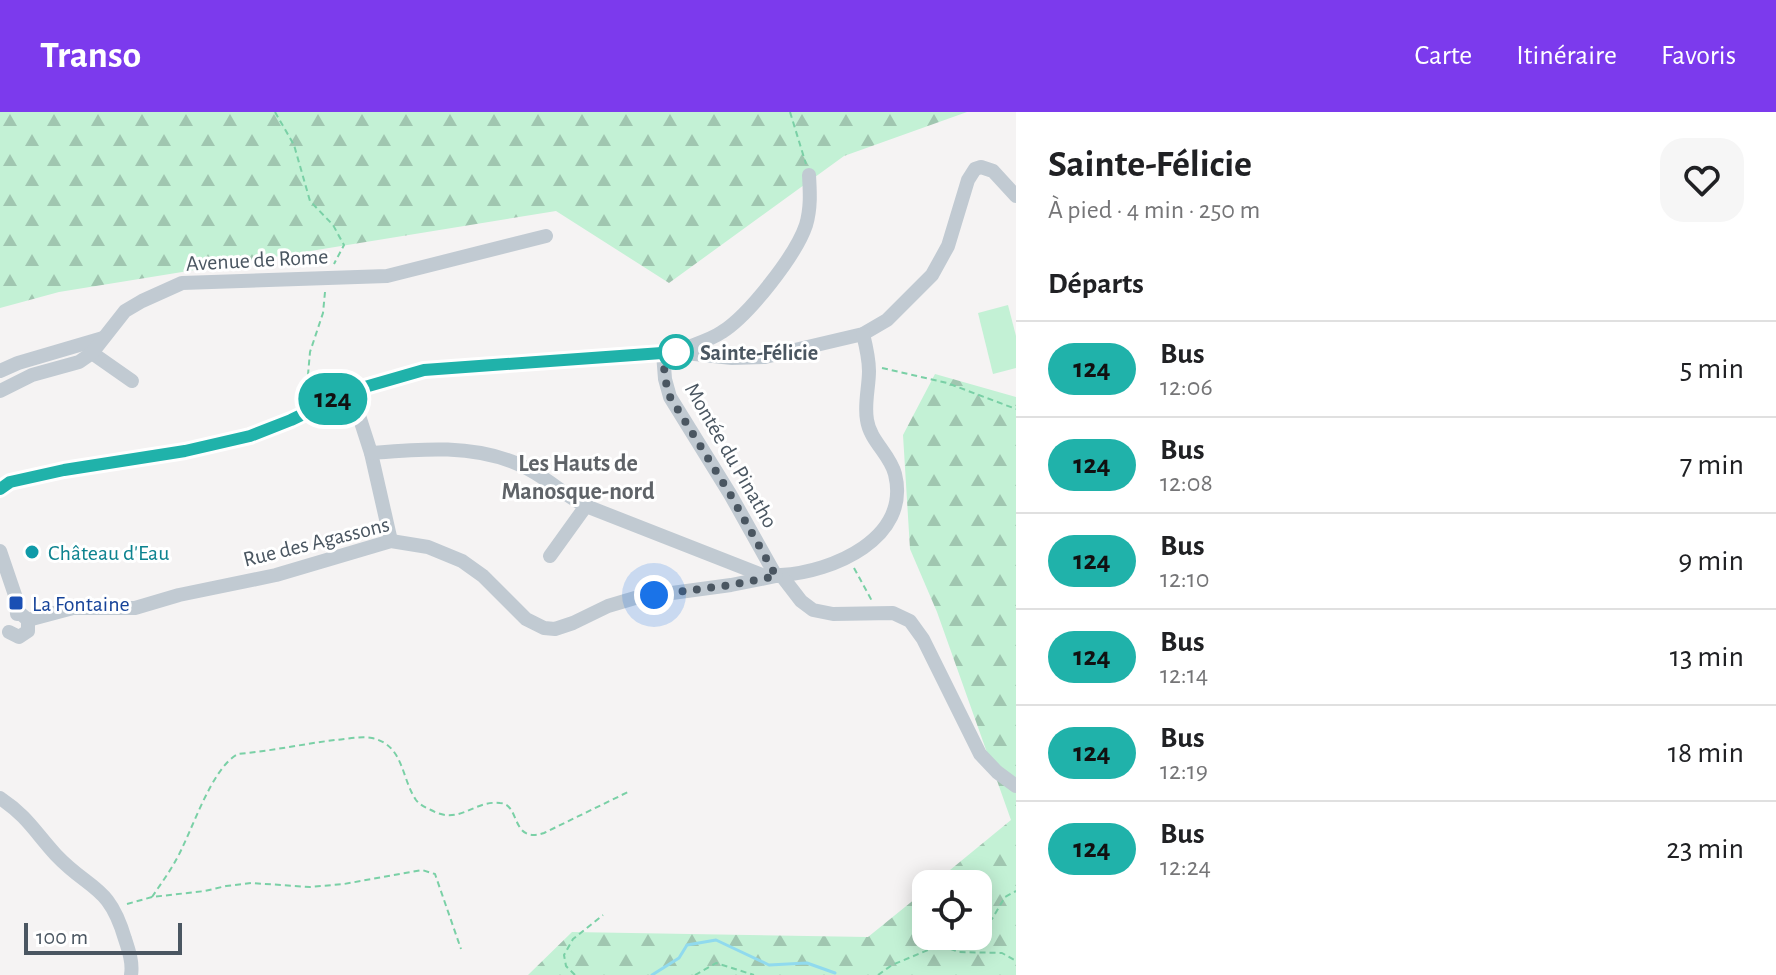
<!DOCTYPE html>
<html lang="fr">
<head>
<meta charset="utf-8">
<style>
  body { margin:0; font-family:"Alegreya Sans",sans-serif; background:#f6f6f6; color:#202124; height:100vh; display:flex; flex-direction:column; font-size:30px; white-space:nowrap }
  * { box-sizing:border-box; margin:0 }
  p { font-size:26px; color:#757577 }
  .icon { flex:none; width:44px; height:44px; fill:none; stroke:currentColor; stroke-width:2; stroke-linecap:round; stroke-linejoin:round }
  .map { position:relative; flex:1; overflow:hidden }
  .panel { display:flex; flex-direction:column; background:#fff; width:760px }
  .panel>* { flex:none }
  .badge { padding:0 16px; border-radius:26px; font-size:28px; line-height:52px }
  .tools { position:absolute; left:912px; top:758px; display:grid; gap:16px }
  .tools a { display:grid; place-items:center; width:80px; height:80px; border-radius:16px; background:#fff; box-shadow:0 4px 20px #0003; font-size:40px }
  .scale { position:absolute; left:24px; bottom:20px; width:158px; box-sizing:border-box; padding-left:8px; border:4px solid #4a5661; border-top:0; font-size:22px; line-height:28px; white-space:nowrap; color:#4a5661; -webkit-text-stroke:6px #fff; paint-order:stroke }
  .you { position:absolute; width:40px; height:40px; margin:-20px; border:6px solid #fff; border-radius:50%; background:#1a73e8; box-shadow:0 0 0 12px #1a73e833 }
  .map>.badge { position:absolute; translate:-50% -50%; box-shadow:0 0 0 4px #fff }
  h2 { padding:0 32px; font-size:30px; line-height:72px }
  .round { display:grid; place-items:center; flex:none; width:84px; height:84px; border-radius:24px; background:#f6f6f6 }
  .overview { display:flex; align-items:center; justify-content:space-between; height:136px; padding:0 32px }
  h1 { font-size:38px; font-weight:700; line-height:60px }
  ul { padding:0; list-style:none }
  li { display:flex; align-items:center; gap:24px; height:96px; padding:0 32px; border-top:2px solid #e0e0e0 }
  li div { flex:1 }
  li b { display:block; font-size:30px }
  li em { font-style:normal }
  li .badge { min-width:88px; font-weight:700; text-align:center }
  header { display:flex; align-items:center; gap:48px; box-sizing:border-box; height:112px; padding:0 40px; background:#7c3aed; color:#fff }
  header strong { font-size:38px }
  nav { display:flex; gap:44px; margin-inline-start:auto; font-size:28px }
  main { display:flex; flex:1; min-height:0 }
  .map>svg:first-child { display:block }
  .forest { fill:url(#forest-firs) }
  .pitch { fill:#c3f1d5 }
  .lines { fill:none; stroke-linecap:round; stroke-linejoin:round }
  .stream { stroke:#90daee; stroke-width:3 }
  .path { stroke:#7ad0a6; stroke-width:2; stroke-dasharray:6 4; stroke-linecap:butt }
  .minor { stroke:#c1cad2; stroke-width:14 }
  .line-casing { stroke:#fff; stroke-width:18 }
  .line { stroke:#20b2aa; stroke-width:12 }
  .walk { stroke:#4a5661; stroke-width:8; stroke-dasharray:0 14.4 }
  .stop-dot { fill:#fff; stroke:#20b2aa; stroke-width:4 }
  .culture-dot { fill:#0f9aa8; stroke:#fff; stroke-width:3 }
  .transit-dot { fill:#1a4fb4; stroke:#fff; stroke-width:3 }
  .labels { text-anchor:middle; stroke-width:6; stroke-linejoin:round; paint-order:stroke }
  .street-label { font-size:22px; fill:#4a5661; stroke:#fff }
  .stop-label { font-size:22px; font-weight:bold; fill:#4a5661; stroke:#fff; text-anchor:start }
  .culture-label { font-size:22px; fill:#0d838f; stroke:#fff; text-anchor:start }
  .transit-label { font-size:22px; fill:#164399; stroke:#fff; text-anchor:start }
  .neighbourhood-label { font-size:24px; font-weight:bold; fill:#5f6368; stroke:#fff }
</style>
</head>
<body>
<header>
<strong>Transo</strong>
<nav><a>Carte</a><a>Itinéraire</a><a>Favoris</a></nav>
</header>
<main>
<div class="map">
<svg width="1016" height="863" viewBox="0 0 1016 863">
  <defs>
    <pattern id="forest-firs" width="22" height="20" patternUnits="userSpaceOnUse" patternTransform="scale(2)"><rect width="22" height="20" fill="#c3f1d5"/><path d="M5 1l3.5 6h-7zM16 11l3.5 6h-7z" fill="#a0c6b0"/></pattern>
  </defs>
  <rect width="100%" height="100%" fill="#f5f3f3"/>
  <!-- forest -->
  <g class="forest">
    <path d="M0 0H967L844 44 669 171 556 99 59 180 0 196Z"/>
    <path d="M935 262 1016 285V863H528L572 820 868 825 926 778V824H978V772H933L1011 708 937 500 910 437 903 323Z"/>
  </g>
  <!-- pitch -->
  <path class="pitch" d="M1008 193 1016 224V256L993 262 978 201Z"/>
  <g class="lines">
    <!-- stream -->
    <path class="stream" d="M652 863 679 846 687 833 716 828 769 853 807 851 835 861"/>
    <!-- path -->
    <g class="path">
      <path d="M275 0 294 33 310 89 333 113 344 133 334 152"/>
      <path d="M790 0 806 52"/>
      <path d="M882 256 947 271 1016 297"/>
      <path d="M312 282 307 274 310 240 323 201 325 180"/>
      <path d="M854 456 872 489"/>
      <path d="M152 785C160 773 169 761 176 748 192 720 211 656 238 642 271 639 303 632 335 628 347 627 360 624 372 626 404 633 401 666 416 688 420 693 425 695 431 698 460 714 473 688 500 691 521 692 510 732 544 721L628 680"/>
      <path d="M127 792 152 785 205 779 226 774 251 771 310 775 344 772 422 758 435 762 461 837"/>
      <path d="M978 809 992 807 1005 785 1016 779"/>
      <path d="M940 832V824"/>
      <path d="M575 863 566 854 564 843 573 827 603 803"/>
      <path d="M695 863 716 851 754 863"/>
      <path d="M878 863 892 853 940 833 959 840 1002 841 1016 849"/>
    </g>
    <!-- minor -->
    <g class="minor">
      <path d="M676 240C691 233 709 229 722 220 749 203 796 143 806 113 811 96 810 80 809 63"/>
      <path d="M92 241 132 269"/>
      <path d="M663 241 665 267 670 285 730 382 776 464"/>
      <path d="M0 259 18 251 103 226"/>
      <path d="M0 279 32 263 79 250 92 241 125 199 142 189 182 171 387 164 546 124"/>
      <path d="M351 279 371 341 391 429"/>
      <path d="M371 341C420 337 471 332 518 352 543 362 562 382 586 394L767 465"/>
      <path d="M0 377 10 370 64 358 185 339 250 324 291 308 351 279 424 258 676 240 732 246 765 245 863 222 887 208 932 163 948 134 968 68 975 57 981 55 993 59 1016 84"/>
      <path d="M0 439 16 486 17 502"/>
      <path d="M550 444 586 394"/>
      <path d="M781 463C832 460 911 427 895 362 890 342 870 329 867 308 864 292 869 275 869 259 869 247 866 234 863 222"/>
      <path d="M776 464 781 463 801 489 813 498 833 502 893 501 910 509 923 527 980 642 997 660 1016 674"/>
      <path d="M28 508 73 496H135L179 483 276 463 391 429 428 435 462 449 483 464 526 507 544 516 555 517 573 511 608 494 635 486 731 473 776 464"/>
      <path d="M9 520 19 525 28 519V508L21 502"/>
      <path d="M0 686C27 704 35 720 56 743 90 779 109 772 125 827 129 839 133 851 131 863"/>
    </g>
  </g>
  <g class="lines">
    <defs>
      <path id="line" d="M0 377 10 370 64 358 185 339 250 324 291 308 351 279 424 258 676 240"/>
    </defs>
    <!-- line casing -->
    <use href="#line" class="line-casing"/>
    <!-- line -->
    <use href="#line" class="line"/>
    <!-- walk -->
    <path class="walk" d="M654 483 731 473 776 464 730 382 670 285 665 267 663 241 676 240"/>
  </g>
  <!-- markers -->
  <circle class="stop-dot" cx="676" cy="240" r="16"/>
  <circle class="culture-dot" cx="32" cy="440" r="8"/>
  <rect class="transit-dot" x="8" y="483" width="16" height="16" rx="4"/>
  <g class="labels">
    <!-- street labels -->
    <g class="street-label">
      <text transform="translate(257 147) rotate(-3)" y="8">Avenue de Rome</text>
      <text transform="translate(732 343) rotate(60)" y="8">Montée du Pinatho</text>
      <text transform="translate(316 429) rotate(-14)" y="8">Rue des Agassons</text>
    </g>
    <!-- stop labels -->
    <g class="stop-label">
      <text x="700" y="248">Sainte-Félicie</text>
    </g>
    <!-- culture labels -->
    <g class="culture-label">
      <text x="48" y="448">Château d'Eau</text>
    </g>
    <!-- transit labels -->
    <g class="transit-label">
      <text x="32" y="499">La Fontaine</text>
    </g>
    <!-- neighbourhood labels -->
    <g class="neighbourhood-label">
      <text x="578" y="359">Les Hauts de<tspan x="578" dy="28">Manosque-nord</tspan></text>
    </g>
  </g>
</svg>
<div class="tools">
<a><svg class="icon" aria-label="locate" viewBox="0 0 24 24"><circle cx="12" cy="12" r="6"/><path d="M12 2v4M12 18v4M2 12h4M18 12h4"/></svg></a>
</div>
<div class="scale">100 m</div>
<div class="you" style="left:654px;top:483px"></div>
<b class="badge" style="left:333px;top:287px;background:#20b2aa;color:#111">124</b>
</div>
<section class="panel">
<div class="overview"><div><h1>Sainte-Félicie</h1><p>À pied · 4 min · 250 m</p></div><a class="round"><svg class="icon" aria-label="heart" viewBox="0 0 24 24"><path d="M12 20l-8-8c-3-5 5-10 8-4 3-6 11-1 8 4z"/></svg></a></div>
<h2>Départs</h2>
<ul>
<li><span class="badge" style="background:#20b2aa;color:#111">124</span><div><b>Bus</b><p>12:06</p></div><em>5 min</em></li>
<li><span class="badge" style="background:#20b2aa;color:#111">124</span><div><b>Bus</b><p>12:08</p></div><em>7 min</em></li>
<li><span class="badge" style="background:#20b2aa;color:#111">124</span><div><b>Bus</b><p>12:10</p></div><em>9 min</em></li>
<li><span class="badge" style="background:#20b2aa;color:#111">124</span><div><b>Bus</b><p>12:14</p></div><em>13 min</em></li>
<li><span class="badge" style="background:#20b2aa;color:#111">124</span><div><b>Bus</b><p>12:19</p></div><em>18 min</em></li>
<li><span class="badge" style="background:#20b2aa;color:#111">124</span><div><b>Bus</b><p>12:24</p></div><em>23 min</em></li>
</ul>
</section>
</main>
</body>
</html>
